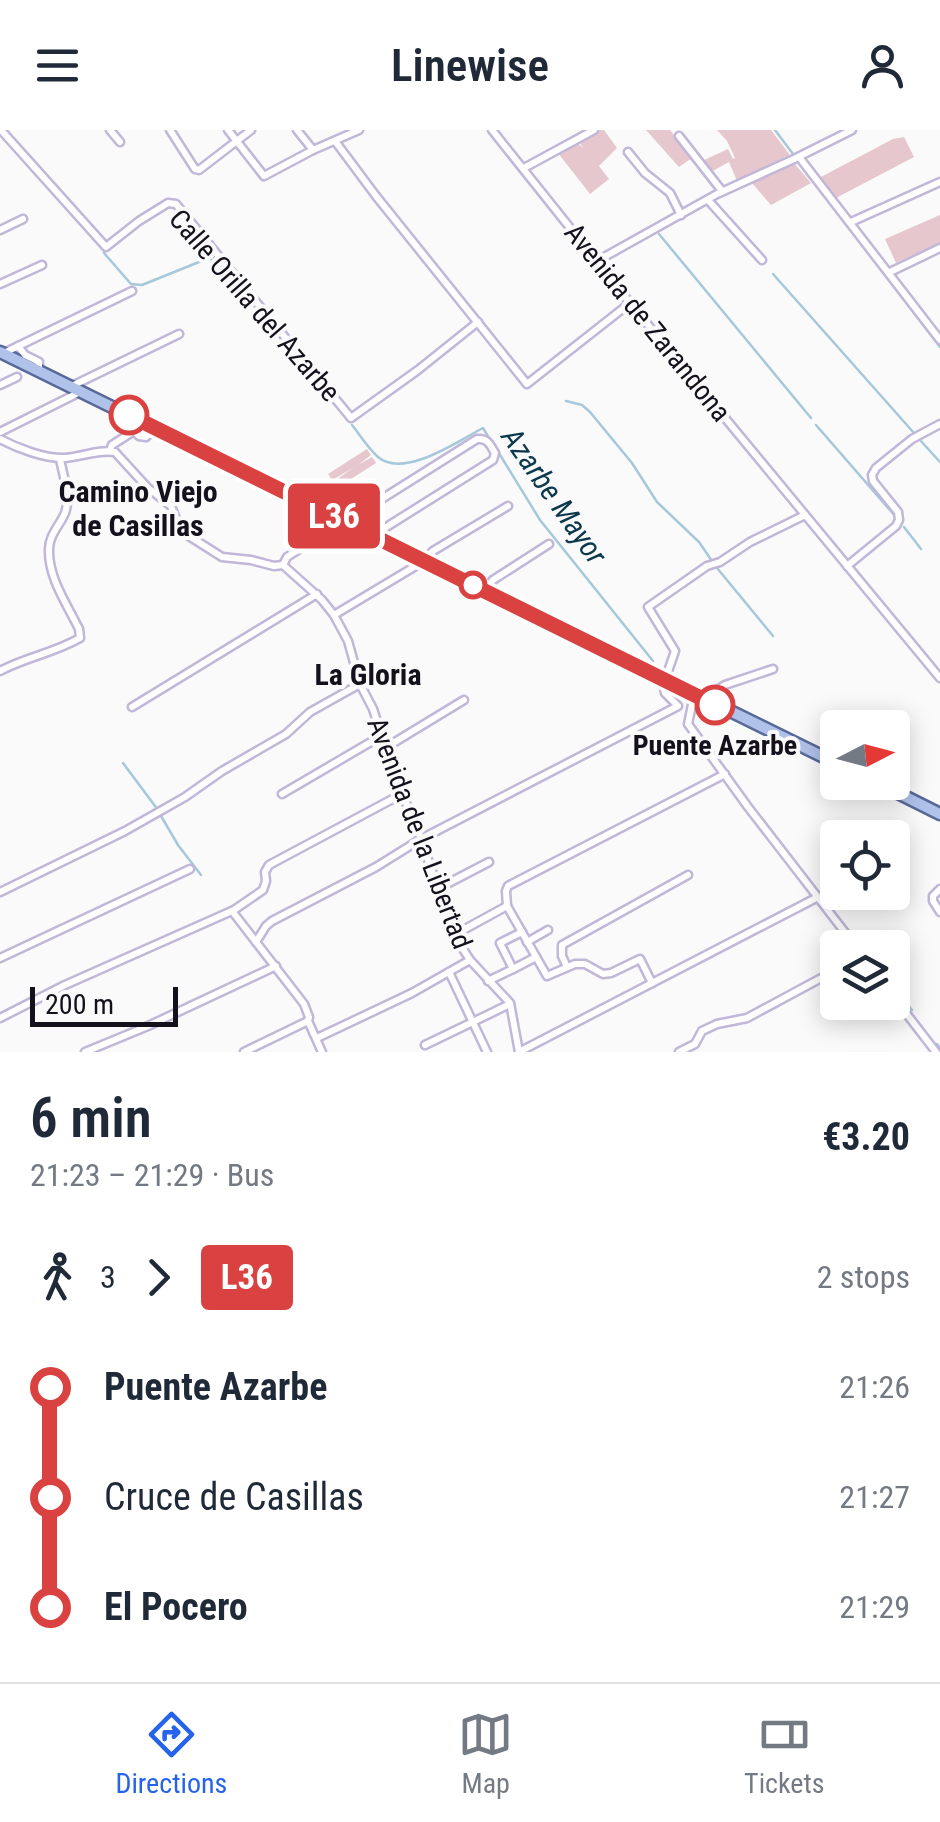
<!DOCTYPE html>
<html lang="en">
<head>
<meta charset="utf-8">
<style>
  body { margin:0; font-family:"Roboto Condensed",sans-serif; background:#f6f6f7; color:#1f2937; height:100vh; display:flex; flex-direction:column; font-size:38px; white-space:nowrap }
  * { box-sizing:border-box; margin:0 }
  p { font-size:32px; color:#747a83 }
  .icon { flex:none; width:55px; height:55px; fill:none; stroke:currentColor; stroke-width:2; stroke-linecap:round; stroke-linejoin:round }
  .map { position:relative; height:922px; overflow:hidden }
  .side { display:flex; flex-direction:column; background:#fff; flex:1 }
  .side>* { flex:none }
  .badge { padding:0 20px; border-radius:8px; font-size:35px; line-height:65px }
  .needle { width:65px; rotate:84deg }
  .fabs { position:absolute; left:820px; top:580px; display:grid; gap:20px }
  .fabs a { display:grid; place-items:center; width:90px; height:90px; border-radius:10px; background:#fff; box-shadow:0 5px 25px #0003; font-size:50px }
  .scale { position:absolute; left:30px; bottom:25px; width:148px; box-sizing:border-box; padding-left:10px; border:5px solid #14101c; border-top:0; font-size:28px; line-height:35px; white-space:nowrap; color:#14101c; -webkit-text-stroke:8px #fafafa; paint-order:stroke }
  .map>.badge { position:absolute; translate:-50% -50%; box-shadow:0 0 0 5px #fff }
  .legs { display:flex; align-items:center; gap:15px; height:110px; padding:0 30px; font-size:32px }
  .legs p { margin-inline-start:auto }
  .head { display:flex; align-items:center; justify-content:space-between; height:170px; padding:0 30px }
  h1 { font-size:55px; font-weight:600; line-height:75px }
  ul { padding:0 30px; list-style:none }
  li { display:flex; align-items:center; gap:35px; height:110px; font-size:38px }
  li i { display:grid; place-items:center; width:15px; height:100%; margin:0 12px; background:currentColor }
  li i::after { content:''; width:25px; height:25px; margin:-12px; border:8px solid; border-radius:50%; background:#fff }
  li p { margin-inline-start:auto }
  li:first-child i { background:linear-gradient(#0000 50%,currentColor 0) }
  li:last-child i { background:linear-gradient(currentColor 50%,#0000 0) }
  header { display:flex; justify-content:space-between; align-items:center; height:130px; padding:0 30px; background:#fff; font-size:45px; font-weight:600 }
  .tab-bar { display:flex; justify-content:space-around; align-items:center; height:140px; border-top:2px solid #e0e1e3; background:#fff; font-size:28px; color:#747a83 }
  .tab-bar a { display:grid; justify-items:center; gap:5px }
  .tab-bar .selected { color:#2563eb }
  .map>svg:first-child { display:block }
  .green { fill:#e6c7cd }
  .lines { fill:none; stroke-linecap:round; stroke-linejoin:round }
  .stream { stroke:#a7c8da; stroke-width:2.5 }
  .minor-casing { stroke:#c1b7d8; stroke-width:11 }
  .major-casing { stroke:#586999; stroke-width:15 }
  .minor { stroke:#fff; stroke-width:6 }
  .major { stroke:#b1c2ea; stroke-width:10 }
  .line-1-casing { stroke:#fff; stroke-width:22 }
  .line-1 { stroke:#da4241; stroke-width:15 }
  .stop-1-dot { fill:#fff; stroke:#da4241; stroke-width:5 }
  .labels { text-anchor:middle; stroke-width:8; stroke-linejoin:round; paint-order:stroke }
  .street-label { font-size:28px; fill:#14101c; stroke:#fafafa }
  .stop-label { font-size:28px; font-weight:bold; fill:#14101c; stroke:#fafafa }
  .neighbourhood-label { font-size:30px; font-weight:bold; fill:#14101c; stroke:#fafafa }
  .water-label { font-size:30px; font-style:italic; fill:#0b384c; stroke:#fafafa }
</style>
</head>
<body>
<header><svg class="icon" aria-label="menu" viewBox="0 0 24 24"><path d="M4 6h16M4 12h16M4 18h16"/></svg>Linewise<svg class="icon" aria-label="person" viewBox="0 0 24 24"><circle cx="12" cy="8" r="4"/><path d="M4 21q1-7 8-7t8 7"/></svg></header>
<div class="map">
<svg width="940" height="922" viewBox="0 0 940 922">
  <rect width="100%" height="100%" fill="#fafafa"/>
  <!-- green -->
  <g class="green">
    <path d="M600 0H604L617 18 599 36 609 49 590 64 558 23 577 12 583 18 579 11Z"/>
    <path d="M646 0H670L692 28 679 37Z"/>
    <path d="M717 0H771L790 25 737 51 729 32 711 42 702 31 728 19 733 29 735 28 727 11Z"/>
    <path d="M904 7 914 27 834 69 819 48 893 9Z"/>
    <path d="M794 33 811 53 771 75 752 53Z"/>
    <path d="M940 85V113L896 133 885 109Z"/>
    <path d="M367 319 371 325 358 335 372 327 376 333 337 358 333 352 353 338 332 350 328 344Z"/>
  </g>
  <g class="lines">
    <!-- stream -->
    <g class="stream">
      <path d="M775 0 793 24"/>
      <path d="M659 104 811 288"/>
      <path d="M104 123 131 154 142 155 209 128 219 134 257 179"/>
      <path d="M883 142 940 217"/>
      <path d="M773 144 914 303"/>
      <path d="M566 271 582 275 590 282 632 333 657 372 699 412 712 431"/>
      <path d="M352 295C360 305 368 318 378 327 404 349 458 311 483 298L492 313"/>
      <path d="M816 295 896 387"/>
      <path d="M920 310 940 332"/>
      <path d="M497 320 540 390 653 531"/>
      <path d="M904 397 921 419"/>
      <path d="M717 438 773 506"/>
      <path d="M123 633 158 680"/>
      <path d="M161 686 178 715 201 745"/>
      <path d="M892 855 912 880"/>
      <path d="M937 914 940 918"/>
    </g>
    <defs>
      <g id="minor">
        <path d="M1 0 106 117 139 91 168 73 176 74 351 288 418 240 478 192"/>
        <path d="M110 0 120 12"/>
        <path d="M170 0 195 39 199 40 251 0"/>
        <path d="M228 0 264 46 313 20 359 0"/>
        <path d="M297 0 313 20"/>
        <path d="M492 0 630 173 940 548"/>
        <path d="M679 6 722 61"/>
        <path d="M335 11 376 66 527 254 630 173"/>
        <path d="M628 22 645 43 670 63 681 85"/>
        <path d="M799 27 940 210"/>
        <path d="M524 38 594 0"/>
        <path d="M708 70 762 130"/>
        <path d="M851 92 940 52"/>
        <path d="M0 100 23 89"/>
        <path d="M597 131 717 64 794 29 852 0"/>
        <path d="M890 142 940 118"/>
        <path d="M0 154 42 135"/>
        <path d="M18 216 25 225 39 232V240"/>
        <path d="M4 223 132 161"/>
        <path d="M0 255 17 247"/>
        <path d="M72 256 179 204"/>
        <path d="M134 301 139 306 146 307 155 298"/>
        <path d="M0 302 80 262"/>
        <path d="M0 309C17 318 45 329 65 328 82 327 98 319 115 322L147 357 171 376 181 401 222 427 251 430 274 436 283 435"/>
        <path d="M110 320 112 315 134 301 136 290"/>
        <path d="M349 392 369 377 477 309C488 308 490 315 495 323L493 330 380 401 375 407"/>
        <path d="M283 435 322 470 334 485 348 511 360 554 373 579 398 657 414 689 454 805 470 830 510 873 519 922"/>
        <path d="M283 435 287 427 332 398"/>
        <path d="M847 436 896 396 899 390 898 382 873 351 872 345 876 338 912 309 940 294"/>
        <path d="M485 460 493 450 549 414"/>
        <path d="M334 485 424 431 433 421 508 376"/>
        <path d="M0 541C26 527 54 523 80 508L79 499C67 474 48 448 49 419 49 405 60 395 65 383 71 366 63 346 60 329"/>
        <path d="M665 550 675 521 648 477 707 436 720 432 750 412 805 385"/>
        <path d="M694 565 688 594 748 677 857 818"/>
        <path d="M703 569 725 555 773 539"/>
        <path d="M132 577 317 464"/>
        <path d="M385 618 464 570"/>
        <path d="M282 664 381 606"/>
        <path d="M439 758 489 732"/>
        <path d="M940 759 933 766V771L940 782"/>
        <path d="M0 762 125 701 185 667 222 641 286 604 310 582 360 554"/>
        <path d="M507 776 547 846 575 834H585L603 844 611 843 640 829 652 853"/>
        <path d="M232 781 304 874 309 887 308 891 322 922"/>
        <path d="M454 805 507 776 506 761 508 756 725 644"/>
        <path d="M256 812 266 796 272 791 376 737 421 709 678 576 665 563 662 549"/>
        <path d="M527 812 548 800"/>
        <path d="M0 828 190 739"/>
        <path d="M567 837 562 826V815L688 745"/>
        <path d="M513 839 536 827"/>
        <path d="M449 842 487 922"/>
        <path d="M488 851 513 839 500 813 522 802"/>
        <path d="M892 865 936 922"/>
        <path d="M0 888 65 855 234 780 263 760 266 751 265 742 269 735 400 665"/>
        <path d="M317 908 412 863 470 830"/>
        <path d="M425 915 510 874"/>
        <path d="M85 922 148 896 276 836"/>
        <path d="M244 922 308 891"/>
        <path d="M519 922 818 767"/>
        <path d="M679 922 695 914 702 901 717 894 747 888 838 839"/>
      </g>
      <g id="major">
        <path d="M0 222 838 634"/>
        <path d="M326 375C337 377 341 380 342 390L333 398 328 396 321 380Z"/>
        <path d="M876 652 940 684"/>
      </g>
    </defs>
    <!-- minor casing -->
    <use href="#minor" class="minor-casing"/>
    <!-- major casing -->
    <use href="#major" class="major-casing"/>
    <!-- minor -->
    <use href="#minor" class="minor"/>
    <!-- major -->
    <use href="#major" class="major"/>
  </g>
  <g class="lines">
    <defs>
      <path id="line-1" d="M129 285 715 575"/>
    </defs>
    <!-- line-1 casing -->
    <use href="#line-1" class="line-1-casing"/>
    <!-- line-1 -->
    <use href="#line-1" class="line-1"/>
  </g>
  <!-- markers -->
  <g class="stop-1-dot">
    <circle cx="129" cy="285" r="18"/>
    <circle cx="473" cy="455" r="12"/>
    <circle cx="715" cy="575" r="18"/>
  </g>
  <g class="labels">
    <!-- street labels -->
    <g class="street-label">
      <text transform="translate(255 175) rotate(49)" y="10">Calle Orilla del Azarbe</text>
      <text transform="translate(648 192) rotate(51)" y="10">Avenida de Zarandona</text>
      <text transform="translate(420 703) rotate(69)" y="10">Avenida de la Libertad</text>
    </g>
    <!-- stop labels -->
    <g class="stop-label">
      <text x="715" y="625">Puente Azarbe</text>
    </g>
    <!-- neighbourhood labels -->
    <g class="neighbourhood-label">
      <text x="138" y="372">Camino Viejo<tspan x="138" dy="34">de Casillas</tspan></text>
      <text x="368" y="555">La Gloria</text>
    </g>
    <!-- water labels -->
    <g class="water-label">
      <text transform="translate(554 366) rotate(55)" y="10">Azarbe Mayor</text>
    </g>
  </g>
</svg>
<div class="fabs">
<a><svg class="needle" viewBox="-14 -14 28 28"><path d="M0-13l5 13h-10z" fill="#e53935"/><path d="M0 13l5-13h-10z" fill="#747a83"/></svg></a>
<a><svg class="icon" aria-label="locate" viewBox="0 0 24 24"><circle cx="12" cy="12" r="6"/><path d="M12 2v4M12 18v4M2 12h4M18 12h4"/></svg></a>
<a><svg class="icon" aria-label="layers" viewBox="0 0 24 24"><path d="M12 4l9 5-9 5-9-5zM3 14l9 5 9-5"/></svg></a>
</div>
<div class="scale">200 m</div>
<b class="badge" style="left:334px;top:386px;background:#da4241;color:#fff">L36</b>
</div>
<section class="side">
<div class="head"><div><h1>6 min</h1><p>21:23 – 21:29 · Bus</p></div><b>€3.20</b></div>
<div class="legs"><svg class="icon" aria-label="walk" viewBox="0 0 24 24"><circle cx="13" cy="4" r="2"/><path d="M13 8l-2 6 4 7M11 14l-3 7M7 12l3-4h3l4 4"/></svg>3<svg class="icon" aria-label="forward" viewBox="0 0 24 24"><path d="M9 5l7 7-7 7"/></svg><b class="badge" style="background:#da4241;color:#fff">L36</b><p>2 stops</p></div>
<ul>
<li><i style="color:#da4241"></i><b>Puente Azarbe</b><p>21:26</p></li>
<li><i style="color:#da4241"></i><span>Cruce de Casillas</span><p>21:27</p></li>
<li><i style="color:#da4241"></i><b>El Pocero</b><p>21:29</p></li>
</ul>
</section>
<nav class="tab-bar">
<a class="selected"><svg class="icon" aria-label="directions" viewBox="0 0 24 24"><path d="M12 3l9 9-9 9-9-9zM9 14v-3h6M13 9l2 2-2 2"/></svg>Directions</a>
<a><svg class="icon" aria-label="map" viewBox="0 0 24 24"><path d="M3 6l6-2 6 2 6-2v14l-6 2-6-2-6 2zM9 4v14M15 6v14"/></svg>Map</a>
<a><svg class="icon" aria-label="tickets" viewBox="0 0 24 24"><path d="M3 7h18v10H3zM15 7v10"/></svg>Tickets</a>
</nav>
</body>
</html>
